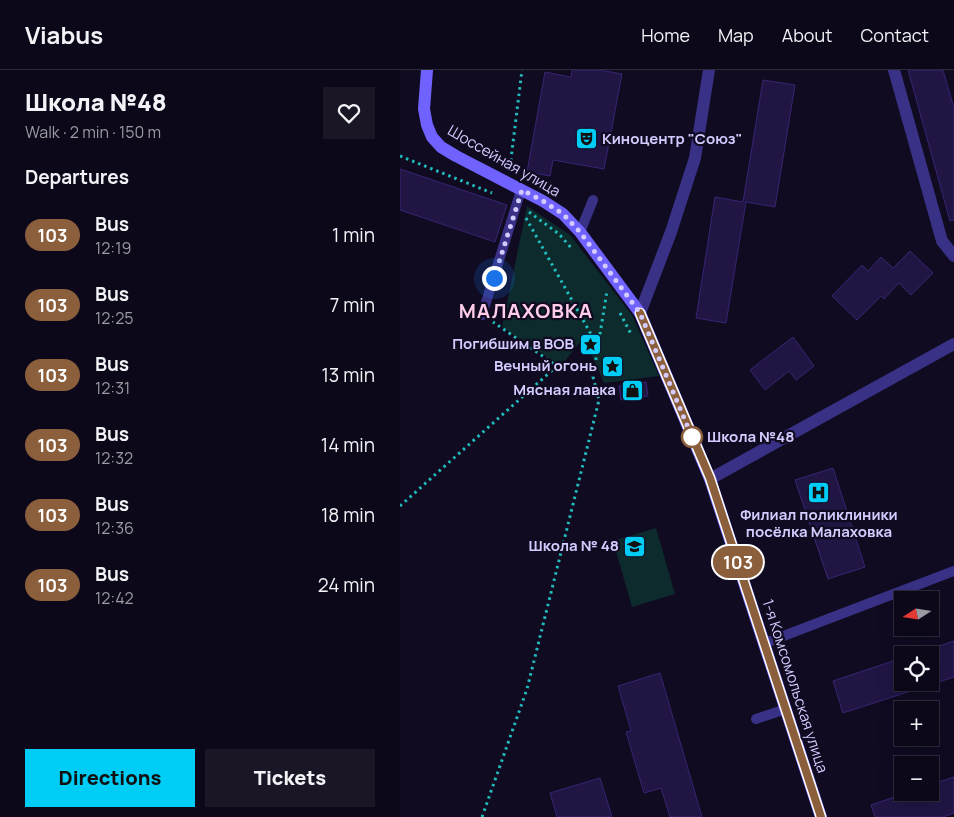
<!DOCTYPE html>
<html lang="en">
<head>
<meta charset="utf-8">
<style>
  body { margin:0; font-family:Manrope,sans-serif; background:#1a1626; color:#f1f3f6; height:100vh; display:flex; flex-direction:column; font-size:19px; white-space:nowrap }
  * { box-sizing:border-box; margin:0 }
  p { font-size:16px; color:#9a9aa2 }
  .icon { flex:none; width:28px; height:28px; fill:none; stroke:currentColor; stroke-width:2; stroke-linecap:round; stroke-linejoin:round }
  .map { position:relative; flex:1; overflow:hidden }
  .panel { display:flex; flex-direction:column; background:#0c0819; width:400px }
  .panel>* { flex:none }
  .badge { padding:0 10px; border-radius:16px; font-size:18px; line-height:32px }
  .needle { width:32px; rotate:258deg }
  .controls { position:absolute; left:494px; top:521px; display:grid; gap:10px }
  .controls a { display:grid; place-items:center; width:45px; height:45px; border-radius:0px; background:#0c0819; box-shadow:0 5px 20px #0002,0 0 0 1px #2c2938; font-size:25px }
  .you { position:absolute; width:25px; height:25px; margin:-12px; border:4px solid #fff; border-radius:50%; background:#1a73e8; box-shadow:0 0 0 8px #1a73e833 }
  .map>.badge { position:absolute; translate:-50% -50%; box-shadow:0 0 0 2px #fff }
  h2 { padding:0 25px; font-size:19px; line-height:45px }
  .round { display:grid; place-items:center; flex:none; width:52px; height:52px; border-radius:0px; background:#1a1626 }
  .overview { display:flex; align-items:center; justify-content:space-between; height:85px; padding:0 25px }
  h1 { font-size:24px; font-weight:800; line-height:38px }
  .action { display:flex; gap:10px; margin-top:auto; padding:10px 25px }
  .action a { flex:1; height:58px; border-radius:0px; background:#00cdf6; color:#111; font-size:20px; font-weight:800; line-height:58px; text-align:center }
  .action a+a { background:#1a1626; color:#f1f3f6 }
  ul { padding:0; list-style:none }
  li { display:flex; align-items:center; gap:15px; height:70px; padding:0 25px }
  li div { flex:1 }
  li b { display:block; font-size:19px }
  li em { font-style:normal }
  li .badge { min-width:55px; font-weight:700; text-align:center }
  header { display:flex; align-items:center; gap:30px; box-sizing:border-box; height:70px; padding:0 25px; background:#0c0819; border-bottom:1px solid #2c2938 }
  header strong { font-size:24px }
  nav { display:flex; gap:28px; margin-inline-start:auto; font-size:18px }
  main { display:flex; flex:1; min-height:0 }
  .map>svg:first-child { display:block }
  .green { fill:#0d2b2c }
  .building { fill:#211544; stroke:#392472 }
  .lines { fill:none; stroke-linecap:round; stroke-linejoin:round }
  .path { stroke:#21bcbd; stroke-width:3; stroke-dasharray:2.5 4; stroke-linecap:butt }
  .service { stroke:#393185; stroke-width:10 }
  .minor { stroke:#393185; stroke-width:12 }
  .secondary { stroke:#7062ff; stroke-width:12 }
  .line-casing { stroke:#fff; stroke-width:11 }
  .line { stroke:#8b5e3c; stroke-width:8 }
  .walk { stroke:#d4cbff; stroke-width:5; stroke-dasharray:0 9 }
  .stop-dot { fill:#fff; stroke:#8b5e3c; stroke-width:2.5 }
  .labels { text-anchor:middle; stroke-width:4.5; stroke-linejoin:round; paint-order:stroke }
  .poi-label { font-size:15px; font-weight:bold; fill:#d4cbff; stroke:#100b21; text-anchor:end }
  .street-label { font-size:15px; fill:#d4cbff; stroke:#100b21 }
  .stop-label { font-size:15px; font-weight:bold; fill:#d4cbff; stroke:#100b21; text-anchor:start }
  .district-label { font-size:20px; font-weight:bold; letter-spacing:1px; fill:#ffcde9; stroke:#100b21 }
</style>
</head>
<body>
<header>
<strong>Viabus</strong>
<nav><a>Home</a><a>Map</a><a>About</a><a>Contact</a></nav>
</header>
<main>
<section class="panel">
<div class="overview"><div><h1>Школа №48</h1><p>Walk · 2 min · 150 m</p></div><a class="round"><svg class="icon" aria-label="heart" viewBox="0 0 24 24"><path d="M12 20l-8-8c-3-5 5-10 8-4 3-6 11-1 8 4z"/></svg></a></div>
<h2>Departures</h2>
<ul>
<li><span class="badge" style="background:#8b5e3c;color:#fff">103</span><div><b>Bus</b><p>12:19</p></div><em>1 min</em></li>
<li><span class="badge" style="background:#8b5e3c;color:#fff">103</span><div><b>Bus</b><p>12:25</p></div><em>7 min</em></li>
<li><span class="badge" style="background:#8b5e3c;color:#fff">103</span><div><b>Bus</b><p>12:31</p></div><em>13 min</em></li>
<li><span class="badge" style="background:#8b5e3c;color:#fff">103</span><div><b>Bus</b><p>12:32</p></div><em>14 min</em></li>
<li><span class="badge" style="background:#8b5e3c;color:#fff">103</span><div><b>Bus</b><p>12:36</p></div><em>18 min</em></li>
<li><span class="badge" style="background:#8b5e3c;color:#fff">103</span><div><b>Bus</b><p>12:42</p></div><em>24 min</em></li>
</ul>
<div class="action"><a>Directions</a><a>Tickets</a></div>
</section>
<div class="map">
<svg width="554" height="747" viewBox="0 0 554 747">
  <rect width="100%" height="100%" fill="#100b21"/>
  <!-- green -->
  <g class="green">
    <path d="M127 136 170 165 232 245 259 306 204 313 184 267 161 296 102 257Z"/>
    <path d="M256 458 275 524 232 537 213 471Z"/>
  </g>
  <!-- building -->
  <g class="building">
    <path d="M172 0H200L222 4 204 99 153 90 150 106 127 102 145 2 171 7Z"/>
    <path d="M508 0H543L554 38V150L550 151Z"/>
    <path d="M363 10 395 15 375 137 346 132 326 253 296 248 315 127 343 132Z"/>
    <path d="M0 99 107 135 95 172 0 140Z"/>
    <path d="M510 181 533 203 511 225 499 213 484 229 481 226 457 250 432 226 462 195 468 201 481 187 493 198Z"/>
    <path d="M393 267 414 296 396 310 389 301 365 320 350 300Z"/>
    <path d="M246 312 248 326 221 330 219 316Z"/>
    <path d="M433 398 465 497 428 509 395 410Z"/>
    <path d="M554 571V607L443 643 433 611 502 588V612H530V585H512Z"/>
    <path d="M260 603 302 747H270L261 718 244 723 226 662 231 661 218 616Z"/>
    <path d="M554 707V743L543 747H475L471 735 509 722H530V715Z"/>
    <path d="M200 708 212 747H157L150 723Z"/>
  </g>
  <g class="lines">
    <!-- path -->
    <g class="path">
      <path d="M0 86 92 123"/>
      <path d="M110 97 122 0"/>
      <path d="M129 142 159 164 173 180"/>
      <path d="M126 148 197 275"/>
      <path d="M220 243 231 264"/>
      <path d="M0 436 157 296 93 252"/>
      <path d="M82 747 127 619 199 330 193 307 207 221"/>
    </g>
    <!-- service -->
    <g class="service">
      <path d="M180 162 193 130"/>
      <path d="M82 245 121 120"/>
      <path d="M365 573 554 501"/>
      <path d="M356 649 386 639"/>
    </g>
    <!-- minor -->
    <g class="minor">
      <path d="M494 0 542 171 554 186"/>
      <path d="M240 243 271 162 295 88 309 0"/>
      <path d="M310 409 554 274"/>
    </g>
    <!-- secondary -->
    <path class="secondary" d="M27 0 24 39 27 55 32 67 41 77 56 86 143 131 163 144 180 162 240 243 310 409 421 747"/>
  </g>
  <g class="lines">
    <defs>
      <path id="line" d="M240 243 310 408 421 747"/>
    </defs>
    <!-- line casing -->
    <use href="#line" class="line-casing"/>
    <!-- line -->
    <use href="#line" class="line"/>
    <!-- walk -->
    <path class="walk" d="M94 208 122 120 143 131 163 144 180 162 240 243 292 367"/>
  </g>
  <!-- icons -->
  <defs>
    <symbol id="theatre-square" viewBox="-11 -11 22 22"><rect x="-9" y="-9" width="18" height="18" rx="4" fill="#00cdf6" stroke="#100b21"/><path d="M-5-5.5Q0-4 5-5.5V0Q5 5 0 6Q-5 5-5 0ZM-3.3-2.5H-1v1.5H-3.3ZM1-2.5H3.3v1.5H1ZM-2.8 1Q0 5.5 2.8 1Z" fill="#111"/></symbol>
    <symbol id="sight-square" viewBox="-11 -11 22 22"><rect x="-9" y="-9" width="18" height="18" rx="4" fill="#00cdf6" stroke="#100b21"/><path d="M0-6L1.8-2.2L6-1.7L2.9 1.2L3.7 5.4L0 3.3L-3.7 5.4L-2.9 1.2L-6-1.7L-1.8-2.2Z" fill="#111"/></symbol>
    <symbol id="shop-square" viewBox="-11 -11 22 22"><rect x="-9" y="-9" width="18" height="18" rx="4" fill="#00cdf6" stroke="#100b21"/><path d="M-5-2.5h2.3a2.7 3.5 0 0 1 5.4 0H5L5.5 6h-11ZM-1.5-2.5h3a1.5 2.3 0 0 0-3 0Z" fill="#111"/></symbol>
    <symbol id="hospital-square" viewBox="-11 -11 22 22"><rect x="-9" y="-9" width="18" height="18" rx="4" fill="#00cdf6" stroke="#100b21"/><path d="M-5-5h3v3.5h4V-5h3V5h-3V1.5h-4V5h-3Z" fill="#111"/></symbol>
    <symbol id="school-square" viewBox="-11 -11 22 22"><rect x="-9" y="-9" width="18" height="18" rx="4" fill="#00cdf6" stroke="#100b21"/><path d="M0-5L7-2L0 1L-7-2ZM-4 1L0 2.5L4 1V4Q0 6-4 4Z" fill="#111"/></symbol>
  </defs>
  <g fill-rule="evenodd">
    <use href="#theatre-square" x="174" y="56" width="25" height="25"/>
    <use href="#sight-square" x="178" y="262" width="25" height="25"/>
    <use href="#sight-square" x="200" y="284" width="25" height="25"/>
    <use href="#shop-square" x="220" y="308" width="25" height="25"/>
    <use href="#hospital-square" x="406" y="410" width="25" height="25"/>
    <use href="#school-square" x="222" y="464" width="25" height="25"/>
  </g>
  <!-- markers -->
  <circle class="stop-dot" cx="292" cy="367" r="10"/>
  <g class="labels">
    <!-- poi labels -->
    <g class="poi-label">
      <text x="202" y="74" text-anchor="start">Киноцентр "Союз"</text>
      <text x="174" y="279">Погибшим в ВОВ</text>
      <text x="197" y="301">Вечный огонь</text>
      <text x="216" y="325">Мясная лавка</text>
      <text x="419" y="450" text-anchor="middle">Филиал поликлиники<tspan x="419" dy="17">посёлка Малаховка</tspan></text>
      <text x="219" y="481">Школа № 48</text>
    </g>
    <!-- street labels -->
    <g class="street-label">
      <text transform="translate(104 91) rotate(30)" y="5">Шоссейная улица</text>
      <text transform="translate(395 616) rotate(72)" y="5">1-я Комсомольская улица</text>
    </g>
    <!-- stop labels -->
    <g class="stop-label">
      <text x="307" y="372">Школа №48</text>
    </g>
    <!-- district labels -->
    <g class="district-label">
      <text x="126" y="248">МАЛАХОВКА</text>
    </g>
  </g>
</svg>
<div class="controls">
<a><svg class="needle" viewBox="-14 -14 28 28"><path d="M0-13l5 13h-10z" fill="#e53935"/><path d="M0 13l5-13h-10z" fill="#9a9aa2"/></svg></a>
<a><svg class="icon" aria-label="locate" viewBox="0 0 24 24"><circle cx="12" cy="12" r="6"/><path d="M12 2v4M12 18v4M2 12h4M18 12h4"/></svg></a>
<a>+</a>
<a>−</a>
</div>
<div class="you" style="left:94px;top:208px"></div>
<b class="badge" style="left:338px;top:492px;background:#8b5e3c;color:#fff">103</b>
</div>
</main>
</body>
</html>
